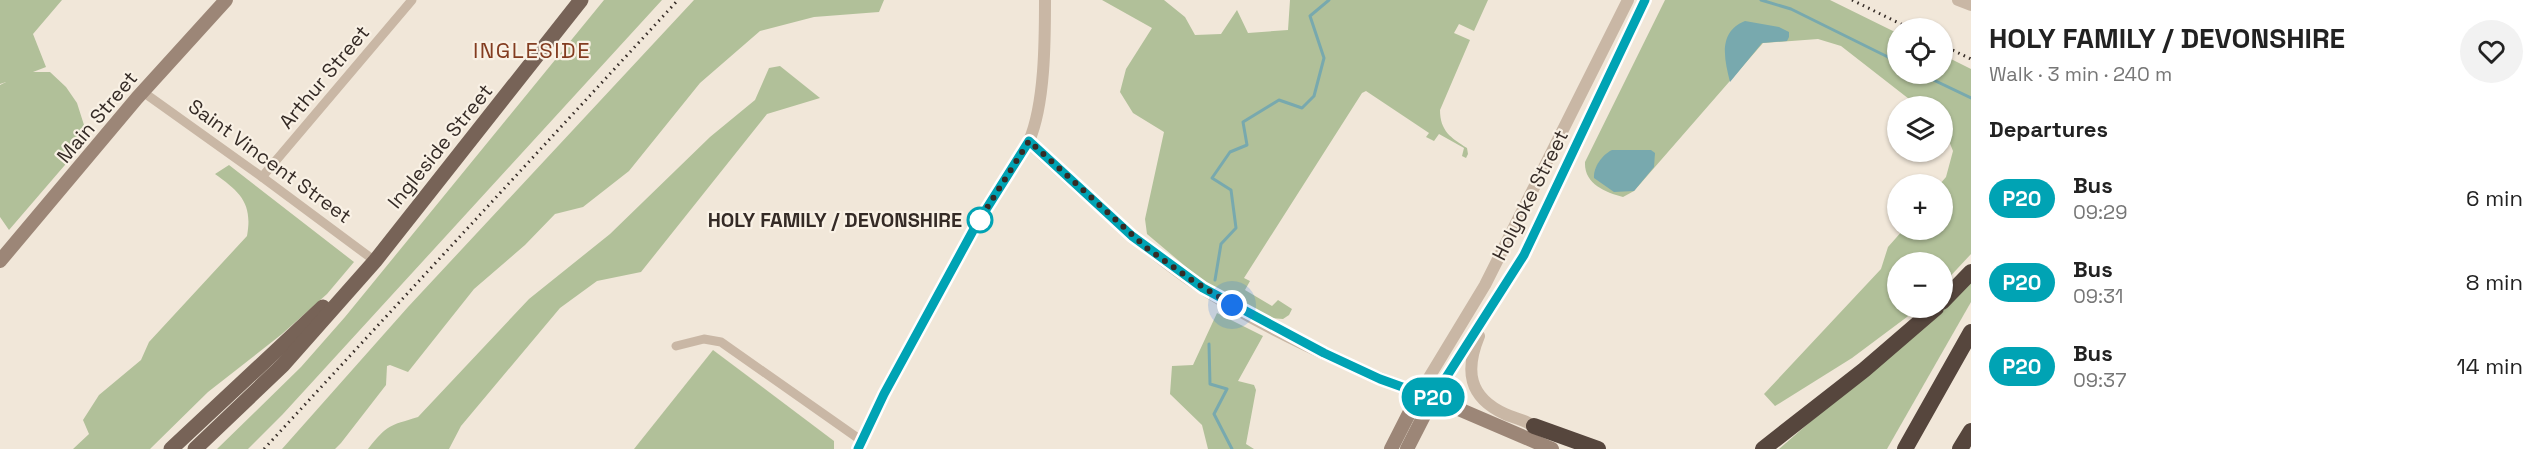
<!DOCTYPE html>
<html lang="en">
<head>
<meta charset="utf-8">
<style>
  body { margin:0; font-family:"Space Grotesk",sans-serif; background:#f2f2f2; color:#222; height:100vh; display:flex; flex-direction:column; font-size:22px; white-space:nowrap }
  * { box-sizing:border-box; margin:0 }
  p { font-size:20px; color:#767676 }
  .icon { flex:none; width:33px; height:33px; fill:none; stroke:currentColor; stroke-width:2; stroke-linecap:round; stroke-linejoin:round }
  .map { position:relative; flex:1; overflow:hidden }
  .drawer { display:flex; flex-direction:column; background:#fff; width:570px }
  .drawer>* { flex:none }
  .badge { padding:0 12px; border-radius:20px; font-size:21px; line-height:39px }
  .buttons { position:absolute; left:1887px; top:18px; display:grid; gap:12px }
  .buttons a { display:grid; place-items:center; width:66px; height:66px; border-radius:50%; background:#fff; box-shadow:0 2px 4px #0004; font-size:30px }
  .you { position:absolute; width:30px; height:30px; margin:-15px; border:4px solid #fff; border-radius:50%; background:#1a73e8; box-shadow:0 0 0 9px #1a73e833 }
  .map>.badge { position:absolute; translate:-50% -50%; box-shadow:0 0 0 3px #fff }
  h2 { padding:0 18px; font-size:22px; line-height:54px }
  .round { display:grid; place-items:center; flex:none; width:63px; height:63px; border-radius:32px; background:#f2f2f2 }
  .overview { display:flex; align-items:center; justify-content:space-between; height:102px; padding:0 18px }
  h1 { font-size:28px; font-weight:700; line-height:45px }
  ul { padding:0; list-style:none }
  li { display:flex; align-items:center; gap:18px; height:84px; padding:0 18px }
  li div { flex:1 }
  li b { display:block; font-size:22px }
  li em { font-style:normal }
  li .badge { min-width:66px; font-weight:700; text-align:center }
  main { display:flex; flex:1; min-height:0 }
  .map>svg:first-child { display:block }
  .green { fill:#b1c099 }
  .water { fill:#78a9ae }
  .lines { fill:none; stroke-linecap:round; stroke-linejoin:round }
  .stream { stroke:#78a9ae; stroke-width:3 }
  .minor { stroke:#c9b7a5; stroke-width:9 }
  .tertiary { stroke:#c9b7a5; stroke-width:12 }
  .secondary { stroke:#9c8677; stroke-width:14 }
  .primary { stroke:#776357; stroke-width:15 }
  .motorway { stroke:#56463d; stroke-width:16 }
  .rail { stroke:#352b26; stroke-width:3; stroke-dasharray:1.5 4.5; stroke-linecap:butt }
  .line-casing { stroke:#fff; stroke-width:14 }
  .line { stroke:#00a3b4; stroke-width:9 }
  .walk { stroke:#352b26; stroke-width:6; stroke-dasharray:0 10.8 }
  .stop-dot { fill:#fff; stroke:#00a3b4; stroke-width:3 }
  .labels { text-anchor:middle; stroke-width:4.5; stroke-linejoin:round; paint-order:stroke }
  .street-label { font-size:20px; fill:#352b26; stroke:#f9f1e5 }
  .stop-label { font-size:20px; font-weight:bold; fill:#352b26; stroke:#f9f1e5; text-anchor:end }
  .quarter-label { font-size:22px; letter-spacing:1.5px; fill:#833c20; stroke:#f9f1e5 }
</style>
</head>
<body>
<main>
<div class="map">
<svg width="1971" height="449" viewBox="0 0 1971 449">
  <rect width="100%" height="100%" fill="#f1e7d9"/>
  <!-- green -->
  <g class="green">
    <path d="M0 0H62L33 34 46 67 33 72H50L66 87 77 103 84 125 83 144 9 230 0 217V85L6 82 0 84Z"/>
    <path d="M604 0H662L283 414 248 449H217L301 367 345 317Z"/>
    <path d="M694 0H884L879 12 814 17 760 31 700 83 629 171 583 207 555 214 525 245 474 289 408 372 390 365 387 366 386 385 341 443 335 449H282L408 307Z"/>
    <path d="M1102 0H1164L1185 17 1195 35 1221 34 1237 10 1248 33 1288 30 1290 0H1488L1474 31 1459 24 1454 33 1470 40 1440 110C1440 131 1451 138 1467 148L1468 154 1466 158 1462 156 1464 148 1439 134 1434 141 1426 137 1429 133 1366 91 1362 93 1244 278 1250 281 1245 290 1272 306 1278 300 1292 309 1289 315 1283 319 1269 318 1204 282 1147 234 1145 219 1164 132 1133 113 1120 92 1126 69 1152 28Z"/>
    <path d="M1665 0H1830L1897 33 1898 74H1942L1943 55 1971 69V254L1943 284 1942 262H1898V308H1919L1852 358 1775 406 1764 394 1881 269 1888 247 1903 230H1942V184H1940L1946 177 1953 151 1943 126 1942 106H1918L1841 46 1818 39 1763 43 1634 191 1623 197C1605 192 1584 184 1585 162Z"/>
    <path d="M780 66 820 98 767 114 641 272 597 281 560 308 461 426 449 449H368C388 424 389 426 418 417L529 299 610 234 710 137 755 100 769 68Z"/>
    <path d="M229 165 354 262 327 294 282 334 208 392 150 449H73L89 434 83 420 99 395 141 360 149 342 247 236C253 203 240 192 215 174Z"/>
    <path d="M1971 282V302L1887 449H1779Z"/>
    <path d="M1217 313 1263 336 1238 381 1254 385 1256 390 1246 444 1254 449H1208L1202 425 1170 394 1172 366 1193 365Z"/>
    <path d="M713 350 834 441V449H634Z"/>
  </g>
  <!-- water -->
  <g class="water">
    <path d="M1745 21 1779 27 1789 32V37L1787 41 1762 43 1730 82C1724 58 1718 32 1745 21Z"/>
    <path d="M1612 150H1651L1655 153 1654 167 1634 191 1614 192 1594 178C1593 167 1603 154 1612 150Z"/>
  </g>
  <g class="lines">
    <!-- stream -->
    <g class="stream">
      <path d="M1761 0 1791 9 1898 62"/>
      <path d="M1921 74 1971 98"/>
      <path d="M1215 280 1221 244 1236 228 1231 190 1212 178 1230 152 1247 145 1243 122 1279 100 1302 108 1314 96 1324 58 1310 16 1329 0"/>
      <path d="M1209 344 1210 384 1227 389 1214 414 1232 449"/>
    </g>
    <!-- minor -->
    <g class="minor">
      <path d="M143 92 262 177 375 261"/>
      <path d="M262 177 412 0"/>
      <path d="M676 346 704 339 721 342 862 441"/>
      <path d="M858 449 884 394 949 275 1029 141"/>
    </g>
    <!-- tertiary -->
    <g class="tertiary">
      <path d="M1045 0C1045 40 1045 104 1029 141L1035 148C1084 193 1133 240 1187 278 1254 325 1343 364 1419 394L1485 285 1628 0"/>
      <path d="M1958 0 1971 5"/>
      <path d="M1479 336C1465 370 1468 397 1505 414 1516 419 1530 421 1539 430"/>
      <path d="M1433 398 1524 255 1645 0"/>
    </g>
    <!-- secondary -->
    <g class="secondary">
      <path d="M0 261 137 98 226 0"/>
      <path d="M1391 449 1419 394 1433 398 1552 449"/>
      <path d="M1407 449 1433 398"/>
    </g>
    <!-- primary -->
    <g class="primary">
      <path d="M171 449 323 307"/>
      <path d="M195 449 283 365 375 261 581 0"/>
    </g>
    <!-- motorway -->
    <g class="motorway">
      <path d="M1942 302 1971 272"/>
      <path d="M1534 426 1598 449"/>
      <path d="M1763 449 1864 370 1936 308"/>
      <path d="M1905 449 1971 332"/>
      <path d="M1960 449 1971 431"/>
    </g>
    <!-- rail -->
    <g class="rail">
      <path d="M1852 0 1909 28"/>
      <path d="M1942 45 1971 59"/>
      <path d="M264 449 678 0"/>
    </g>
  </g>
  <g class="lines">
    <defs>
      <path id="line" d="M858 449 884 394 975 227 1029 141 1132 236 1203 288 1324 353 1380 379 1433 398 1524 255 1645 0"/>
    </defs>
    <!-- line casing -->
    <use href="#line" class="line-casing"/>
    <!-- line -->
    <use href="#line" class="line"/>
    <!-- walk -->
    <path class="walk" d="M980 220 975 227 1029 141 1148 249 1190 279 1232 305"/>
  </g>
  <!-- markers -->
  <circle class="stop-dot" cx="980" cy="220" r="12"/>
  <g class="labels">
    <!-- street labels -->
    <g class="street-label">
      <text transform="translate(324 77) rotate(-50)" y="7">Arthur Street</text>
      <text transform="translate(97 117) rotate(-50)" y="7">Main Street</text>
      <text transform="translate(440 146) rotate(-51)" y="7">Ingleside Street</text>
      <text transform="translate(270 161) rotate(36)" y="7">Saint Vincent Street</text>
      <text transform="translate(1530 195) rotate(-63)" y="7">Holyoke Street</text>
    </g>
    <!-- stop labels -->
    <g class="stop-label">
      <text x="962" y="227">HOLY FAMILY / DEVONSHIRE</text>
    </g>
    <!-- quarter labels -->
    <g class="quarter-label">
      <text x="532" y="58">INGLESIDE</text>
    </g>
  </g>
</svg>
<div class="buttons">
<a><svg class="icon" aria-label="locate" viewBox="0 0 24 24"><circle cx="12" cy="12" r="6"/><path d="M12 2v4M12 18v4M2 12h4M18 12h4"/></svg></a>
<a><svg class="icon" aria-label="layers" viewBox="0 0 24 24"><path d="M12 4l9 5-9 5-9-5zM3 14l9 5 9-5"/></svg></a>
<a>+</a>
<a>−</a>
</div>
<div class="you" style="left:1232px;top:305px"></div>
<b class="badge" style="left:1433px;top:397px;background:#00a3b4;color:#fff">P20</b>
</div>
<section class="drawer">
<div class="overview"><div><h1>HOLY FAMILY / DEVONSHIRE</h1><p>Walk · 3 min · 240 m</p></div><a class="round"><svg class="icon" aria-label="heart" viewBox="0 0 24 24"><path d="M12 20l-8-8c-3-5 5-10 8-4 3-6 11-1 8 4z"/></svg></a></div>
<h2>Departures</h2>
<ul>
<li><span class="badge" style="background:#00a3b4;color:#fff">P20</span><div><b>Bus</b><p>09:29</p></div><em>6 min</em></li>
<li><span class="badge" style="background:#00a3b4;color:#fff">P20</span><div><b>Bus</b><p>09:31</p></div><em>8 min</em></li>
<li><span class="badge" style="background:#00a3b4;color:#fff">P20</span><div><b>Bus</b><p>09:37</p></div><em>14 min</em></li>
</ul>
</section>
</main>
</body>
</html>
